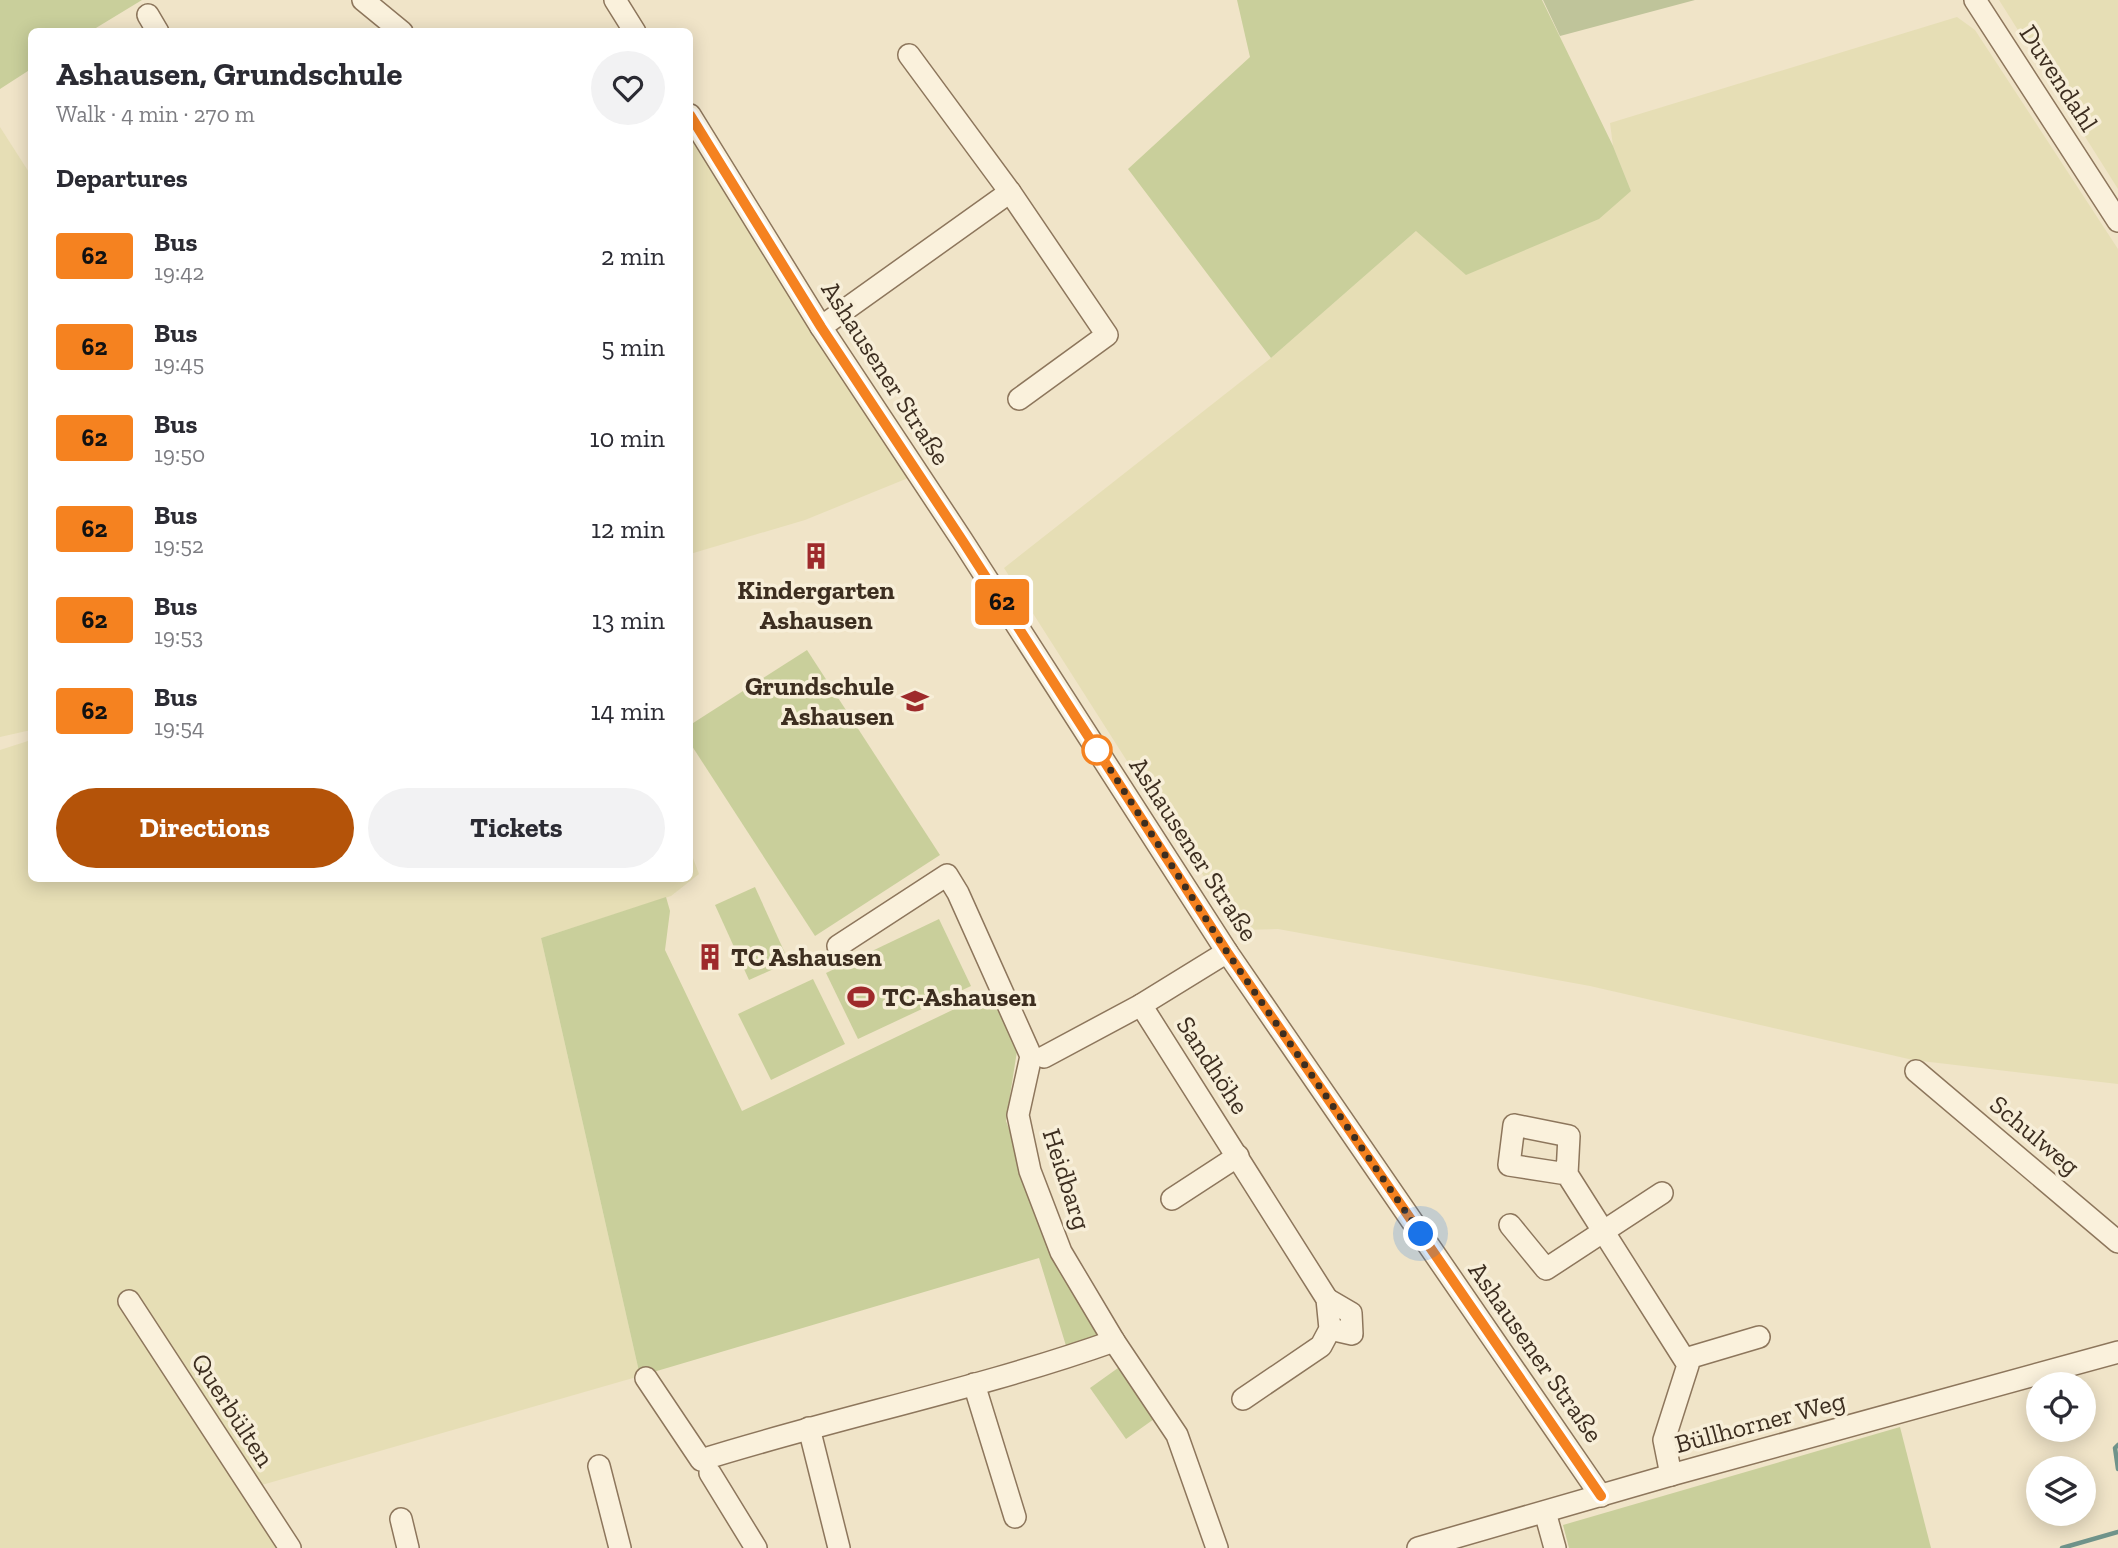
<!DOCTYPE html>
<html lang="en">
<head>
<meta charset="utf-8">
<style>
  body { margin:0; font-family:"Zilla Slab",serif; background:#f2f2f3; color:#2b2b33; height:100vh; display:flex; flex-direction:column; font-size:26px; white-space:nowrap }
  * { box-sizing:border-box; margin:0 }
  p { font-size:23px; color:#7c7c81 }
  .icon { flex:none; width:38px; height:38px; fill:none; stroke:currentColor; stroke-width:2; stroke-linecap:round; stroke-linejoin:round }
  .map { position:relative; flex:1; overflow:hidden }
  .details { position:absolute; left:28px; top:28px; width:665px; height:854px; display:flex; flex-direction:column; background:#fff; border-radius:10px; box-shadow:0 4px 18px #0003 }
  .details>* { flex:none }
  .badge { padding:0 14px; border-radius:5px; font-size:24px; line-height:46px }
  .buttons { position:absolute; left:2026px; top:1372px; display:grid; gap:14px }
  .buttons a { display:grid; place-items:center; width:70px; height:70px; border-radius:50%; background:#fff; box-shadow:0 4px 18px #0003; font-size:35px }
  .you { position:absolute; width:35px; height:35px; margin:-18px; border:5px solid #fff; border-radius:50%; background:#1a73e8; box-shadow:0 0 0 10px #1a73e833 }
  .map>.badge { position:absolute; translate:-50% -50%; box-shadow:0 0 0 4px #fff }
  h2 { padding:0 28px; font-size:26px; line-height:63px }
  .round { display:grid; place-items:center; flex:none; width:74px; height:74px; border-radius:37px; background:#f2f2f3 }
  .overview { display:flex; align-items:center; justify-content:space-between; height:119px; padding:0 28px }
  h1 { font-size:33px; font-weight:700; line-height:52px }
  .action { display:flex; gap:14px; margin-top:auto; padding:14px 28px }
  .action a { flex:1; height:80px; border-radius:42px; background:#b45309; color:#fff; font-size:28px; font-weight:700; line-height:80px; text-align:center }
  .action a+a { background:#f2f2f3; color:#2b2b33 }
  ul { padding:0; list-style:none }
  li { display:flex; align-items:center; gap:21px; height:91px; padding:0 28px }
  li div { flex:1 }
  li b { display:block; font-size:26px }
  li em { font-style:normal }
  li .badge { min-width:77px; font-weight:700; text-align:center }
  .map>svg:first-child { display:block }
  .farmland { fill:#e6deb5 }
  .green { fill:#c9cf9b }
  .cemetery { fill:#bfc49a }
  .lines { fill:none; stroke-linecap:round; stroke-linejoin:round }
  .stream { stroke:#6f938a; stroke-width:4.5 }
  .minor-casing { stroke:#8d765c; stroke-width:24 }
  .minor { stroke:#faf1dc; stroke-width:21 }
  .line-casing { stroke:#fff; stroke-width:16 }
  .line { stroke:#f58220; stroke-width:10 }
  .walk { stroke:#3d2e20; stroke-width:7; stroke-dasharray:0 12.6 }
  .stop-dot { fill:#fff; stroke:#f58220; stroke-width:3.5 }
  .labels { text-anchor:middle; stroke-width:7; stroke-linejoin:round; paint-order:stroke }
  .street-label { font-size:26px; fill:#3d2e20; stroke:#f7eed8 }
  .poi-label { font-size:26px; font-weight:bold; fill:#3d2e20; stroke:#f7eed8; text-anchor:start }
</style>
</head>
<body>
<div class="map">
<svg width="2118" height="1548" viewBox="0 0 2118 1548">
  <rect width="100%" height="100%" fill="#f0e4c8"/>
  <!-- farmland -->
  <g class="farmland">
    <path d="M1999 0H2118V189Z"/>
    <path d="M1957 17 1975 30 2118 249V1084L1913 1060 1590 986 1278 929 1240 930 1141 783 1004 568 1271 358 1416 231 1631 191 1613 146 1610 123Z"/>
    <path d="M0 127 32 177 31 730 0 737Z"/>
    <path d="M692 138 821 327 918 474 805 520 690 554V139Z"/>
    <path d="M31 740 32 878H690V850L699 874 671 896 541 938 640 1376 251 1488 289 1548H0V750Z"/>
  </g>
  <!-- green -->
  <g class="green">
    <path d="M0 0H142L91 31 32 32 31 69 0 89Z"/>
    <path d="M1237 0H1542L1613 146 1631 191 1599 219 1466 275 1416 231 1271 358 1128 169 1250 57Z"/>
    <path d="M807 650 940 855 815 936 690 743V725Z"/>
    <path d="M755 887 789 962 749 980 715 905Z"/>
    <path d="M666 897 670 911 665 950 742 1111 992 991 1017 1051 1006 1121 1056 1253 1101 1338 1067 1349 1039 1258 640 1376 541 938Z"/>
    <path d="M939 919 971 986 858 1039 826 973Z"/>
    <path d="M813 979 845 1044 771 1080 738 1014Z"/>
    <path d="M1118 1368 1154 1419 1126 1439 1090 1388Z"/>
    <path d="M1900 1427 1931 1548H1569L1563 1525Z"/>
  </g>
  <!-- cemetery -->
  <path class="cemetery" d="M1543 0H1695L1560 36Z"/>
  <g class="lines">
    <!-- stream -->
    <g class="stream">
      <path d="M2118 1445 2115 1448 2118 1469"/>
      <path d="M2062 1548 2118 1532"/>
    </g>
    <defs>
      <g id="minor">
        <path d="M363 0 402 32"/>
        <path d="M615 0 635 32"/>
        <path d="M1975 0 2118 221"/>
        <path d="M148 15 158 32"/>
        <path d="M690 115 821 327 962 540 1227 952 1601 1496"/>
        <path d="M1010 192 1107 335 1019 399"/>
        <path d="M821 327 1010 192 909 55"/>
        <path d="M838 946 947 875 958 893 1031 1056 1018 1115 1030 1171 1061 1252 1114 1341 1177 1435 1217 1548"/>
        <path d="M1141 1005 1327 1299 1330 1329 1321 1346 1243 1399"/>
        <path d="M1044 1057 1141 1005 1227 952"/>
        <path d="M1916 1071 2118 1242"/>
        <path d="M1567 1174 1509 1165 1514 1125 1569 1136 1567 1174 1688 1365 1664 1440 1671 1475"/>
        <path d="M1172 1199 1238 1156"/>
        <path d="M1510 1225 1546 1269 1662 1193"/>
        <path d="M1327 1299 1351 1313 1352 1334 1330 1329"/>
        <path d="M129 1301 290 1548"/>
        <path d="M1685 1359 1759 1337"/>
        <path d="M646 1378 701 1460C838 1417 979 1389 1114 1341"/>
        <path d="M974 1384 1015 1517"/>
        <path d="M809 1428 839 1548"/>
        <path d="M599 1466 620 1548"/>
        <path d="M710 1473 756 1548"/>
        <path d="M1545 1512 1555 1548"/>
        <path d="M401 1519 408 1548"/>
        <path d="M1418 1548 1671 1475 2118 1352"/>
      </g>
    </defs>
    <!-- minor casing -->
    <use href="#minor" class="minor-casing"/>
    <!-- minor -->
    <use href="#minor" class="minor"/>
  </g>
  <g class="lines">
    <defs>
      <path id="line" d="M690 115 821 327 962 540 1227 952 1601 1496"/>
    </defs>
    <!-- line casing -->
    <use href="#line" class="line-casing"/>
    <!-- line -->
    <use href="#line" class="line"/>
    <!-- walk -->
    <path class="walk" d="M1097 750 1094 744 1227 952 1421 1234"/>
  </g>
  <!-- icons -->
  <defs>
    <symbol id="building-bare" viewBox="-9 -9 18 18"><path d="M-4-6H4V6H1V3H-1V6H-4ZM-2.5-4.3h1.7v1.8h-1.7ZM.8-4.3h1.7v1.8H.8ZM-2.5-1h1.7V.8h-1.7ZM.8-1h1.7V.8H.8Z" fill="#9e2a2b" stroke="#f7eed8" stroke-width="2.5" paint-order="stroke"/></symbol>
    <symbol id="school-bare" viewBox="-9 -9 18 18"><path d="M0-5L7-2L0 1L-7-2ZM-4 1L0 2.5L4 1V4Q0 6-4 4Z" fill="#9e2a2b" stroke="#f7eed8" stroke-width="2.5" paint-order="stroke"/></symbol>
    <symbol id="stadium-bare" viewBox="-9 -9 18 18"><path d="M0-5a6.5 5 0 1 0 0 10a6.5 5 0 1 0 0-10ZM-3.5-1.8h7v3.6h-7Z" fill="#9e2a2b" stroke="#f7eed8" stroke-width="2.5" paint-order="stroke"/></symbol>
  </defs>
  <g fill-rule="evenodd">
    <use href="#building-bare" x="797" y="537" width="38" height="38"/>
    <use href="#school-bare" x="896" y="682" width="38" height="38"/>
    <use href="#building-bare" x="691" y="938" width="38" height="38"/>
    <use href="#stadium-bare" x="842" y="978" width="38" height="38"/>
  </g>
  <!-- markers -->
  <circle class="stop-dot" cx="1097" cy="750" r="14"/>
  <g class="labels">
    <!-- street labels -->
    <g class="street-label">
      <text transform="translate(2059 78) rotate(57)" y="9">Duvendahl</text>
      <text transform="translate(886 373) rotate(57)" y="9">Ashausener Straße</text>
      <text transform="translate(1194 849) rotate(57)" y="9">Ashausener Straße</text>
      <text transform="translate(1213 1065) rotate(57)" y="9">Sandhöhe</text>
      <text transform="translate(2035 1135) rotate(40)" y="9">Schulweg</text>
      <text transform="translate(1067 1179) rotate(72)" y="9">Heidbarg</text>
      <text transform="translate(1536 1352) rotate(55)" y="9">Ashausener Straße</text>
      <text transform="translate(233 1410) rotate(57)" y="9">Querbülten</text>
      <text transform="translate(1760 1422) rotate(-15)" y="9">Büllhorner Weg</text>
    </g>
    <!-- poi labels -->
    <g class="poi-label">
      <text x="816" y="599" text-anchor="middle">Kindergarten<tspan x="816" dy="30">Ashausen</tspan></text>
      <text x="894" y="695" text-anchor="end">Grundschule<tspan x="894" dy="30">Ashausen</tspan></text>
      <text x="731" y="966">TC Ashausen</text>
      <text x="882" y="1006">TC-Ashausen</text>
    </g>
  </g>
</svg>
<div class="buttons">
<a><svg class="icon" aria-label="locate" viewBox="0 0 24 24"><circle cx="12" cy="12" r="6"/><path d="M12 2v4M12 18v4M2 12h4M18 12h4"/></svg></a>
<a><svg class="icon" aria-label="layers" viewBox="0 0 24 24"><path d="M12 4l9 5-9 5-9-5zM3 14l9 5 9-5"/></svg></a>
</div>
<div class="you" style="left:1421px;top:1234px"></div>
<b class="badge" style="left:1002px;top:602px;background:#f58220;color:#111">62</b>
<section class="details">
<div class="overview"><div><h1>Ashausen, Grundschule</h1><p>Walk · 4 min · 270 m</p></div><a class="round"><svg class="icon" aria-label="heart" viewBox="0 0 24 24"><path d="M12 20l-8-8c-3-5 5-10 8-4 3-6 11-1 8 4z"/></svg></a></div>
<h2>Departures</h2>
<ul>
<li><span class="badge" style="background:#f58220;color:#111">62</span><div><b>Bus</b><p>19:42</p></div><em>2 min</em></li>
<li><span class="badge" style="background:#f58220;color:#111">62</span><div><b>Bus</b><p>19:45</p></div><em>5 min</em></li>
<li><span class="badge" style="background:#f58220;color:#111">62</span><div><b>Bus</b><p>19:50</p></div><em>10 min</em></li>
<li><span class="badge" style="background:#f58220;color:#111">62</span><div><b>Bus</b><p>19:52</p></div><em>12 min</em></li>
<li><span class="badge" style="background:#f58220;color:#111">62</span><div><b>Bus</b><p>19:53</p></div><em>13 min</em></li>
<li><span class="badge" style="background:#f58220;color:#111">62</span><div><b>Bus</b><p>19:54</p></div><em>14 min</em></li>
</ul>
<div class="action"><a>Directions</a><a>Tickets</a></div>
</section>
</div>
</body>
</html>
